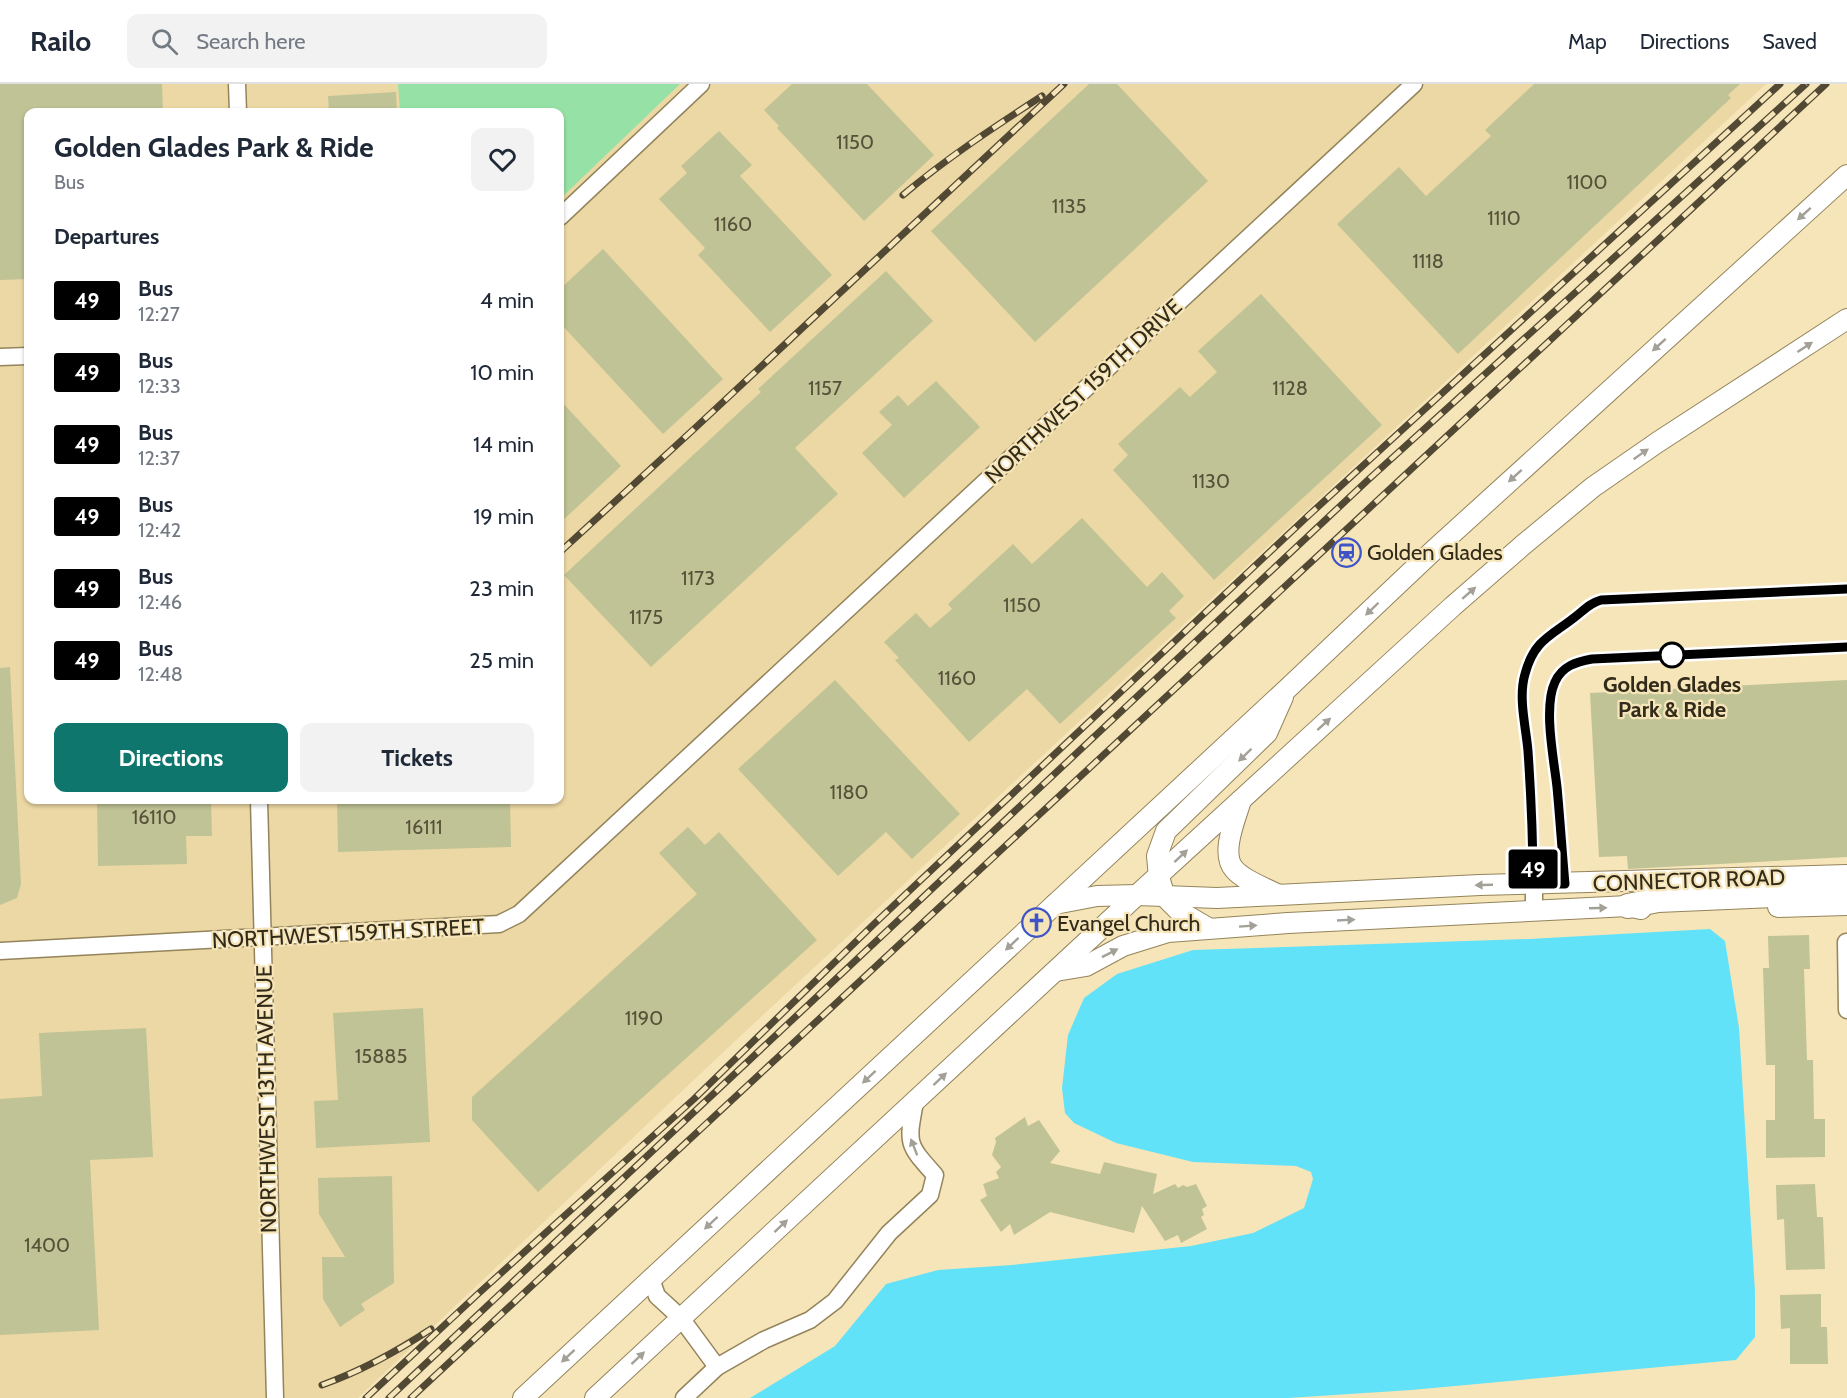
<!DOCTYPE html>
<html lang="en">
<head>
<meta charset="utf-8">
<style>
  body { margin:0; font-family:Cabin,sans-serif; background:#f2f2f3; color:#1f2937; height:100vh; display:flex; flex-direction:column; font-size:22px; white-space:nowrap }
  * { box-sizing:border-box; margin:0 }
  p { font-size:20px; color:#747a83 }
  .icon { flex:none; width:33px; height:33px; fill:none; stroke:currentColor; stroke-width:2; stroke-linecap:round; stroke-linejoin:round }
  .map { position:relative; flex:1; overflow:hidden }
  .panel { position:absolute; left:24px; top:24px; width:540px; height:696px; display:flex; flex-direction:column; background:#fff; border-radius:12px; box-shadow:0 2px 4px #0004 }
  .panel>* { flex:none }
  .badge { padding:0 12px; border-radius:4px; font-size:21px; line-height:39px }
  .map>.badge { position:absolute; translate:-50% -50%; box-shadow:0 0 0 3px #fff }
  h2 { padding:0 30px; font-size:22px; line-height:54px }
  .round { display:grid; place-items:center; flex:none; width:63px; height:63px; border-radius:12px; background:#f2f2f3 }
  .summary { display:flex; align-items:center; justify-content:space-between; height:102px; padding:0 30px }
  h1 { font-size:28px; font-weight:700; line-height:45px }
  .cta { display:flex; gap:12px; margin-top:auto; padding:12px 30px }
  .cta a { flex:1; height:69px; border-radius:12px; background:#0f766e; color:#fff; font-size:24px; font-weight:700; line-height:69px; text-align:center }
  .cta a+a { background:#f2f2f3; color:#1f2937 }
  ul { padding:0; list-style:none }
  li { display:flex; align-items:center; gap:18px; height:72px; padding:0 30px }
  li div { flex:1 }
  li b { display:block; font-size:22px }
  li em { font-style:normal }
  li .badge { min-width:66px; font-weight:700; text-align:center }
  header { display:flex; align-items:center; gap:36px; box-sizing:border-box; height:84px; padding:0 30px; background:#fff; border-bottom:2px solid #e0e1e3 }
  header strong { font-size:28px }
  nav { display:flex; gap:33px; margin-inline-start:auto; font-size:21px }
  .search { width:420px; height:54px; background:#f2f2f3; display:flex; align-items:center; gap:15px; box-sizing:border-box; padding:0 21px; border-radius:12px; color:#747a83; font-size:22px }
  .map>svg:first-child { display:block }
  .built { fill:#ecd8a4; fill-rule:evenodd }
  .green { fill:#96e2a6 }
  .water { fill:#62e2f8 }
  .building { fill:#c0c395 }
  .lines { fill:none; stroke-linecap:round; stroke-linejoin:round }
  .minor-casing { stroke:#94845b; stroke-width:19 }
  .major-casing { stroke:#94845b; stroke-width:22 }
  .highway-casing { stroke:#94845b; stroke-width:26 }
  .minor { stroke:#fff; stroke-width:16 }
  .major { stroke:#fff; stroke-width:20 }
  .highway { stroke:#fff; stroke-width:24 }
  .rail-casing { stroke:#524934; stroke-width:7 }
  .rail { stroke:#f6e5b9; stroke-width:4.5; stroke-dasharray:14; stroke-linecap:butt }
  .oneway { fill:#a3a098 }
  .line-casing { stroke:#fff; stroke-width:14 }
  .line { stroke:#000; stroke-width:9 }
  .stop-dot { fill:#fff; stroke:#000; stroke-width:3 }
  .labels { text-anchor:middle; stroke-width:4.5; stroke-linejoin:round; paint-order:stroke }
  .number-label { font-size:20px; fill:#565139 }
  .street-label { font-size:22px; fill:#322b1a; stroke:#f6e5b9 }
  .poi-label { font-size:22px; fill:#322b1a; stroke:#f6e5b9; text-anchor:start }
  .stop-label { font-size:22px; font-weight:bold; fill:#322b1a; stroke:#f6e5b9 }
</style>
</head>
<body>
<header>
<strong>Railo</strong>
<div class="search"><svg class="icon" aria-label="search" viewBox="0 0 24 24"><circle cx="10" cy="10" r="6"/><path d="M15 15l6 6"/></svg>Search here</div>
<nav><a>Map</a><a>Directions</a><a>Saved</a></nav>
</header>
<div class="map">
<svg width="1847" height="1314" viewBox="0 0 1847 1314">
  <rect width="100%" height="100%" fill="#f6e5b9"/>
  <!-- built -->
  <path class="built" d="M0 0H1766L735 957 358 1314H0ZM28 28H560V716H28Z"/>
  <!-- green -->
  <path class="green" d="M398 0H680L560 115V28H400Z"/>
  <!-- water -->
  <path class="water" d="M1710 845 1725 857 1739 944 1755 1207V1253L1736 1276 1411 1306 1288 1314H750L835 1262 886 1200 938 1186 1012 1181 1191 1162 1253 1149 1304 1124 1313 1095 1311 1088 1296 1082 1193 1078 1116 1059 1074 1039 1065 1029 1062 1004 1068 951 1084 914 1117 890 1193 866 1529 855Z"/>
  <!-- building -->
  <g class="building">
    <path d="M0 0H162L163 28H28V195L0 196Z"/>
    <path d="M792 0H867L934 71 864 137 777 44 779 42 764 26Z"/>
    <path d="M1089 0H1117L1208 97 1035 258 931 147Z"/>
    <path d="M1534 0H1740L1728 11 1731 14 1458 270 1337 140 1399 83 1426 112 1491 52 1485 46Z"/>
    <path d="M396 8 397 28H329L328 12Z"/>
    <path d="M719 47 752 81 740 92 832 191 770 248 698 171 705 164 659 115 687 89 681 82Z"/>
    <path d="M603 165 723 295 663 350 560 239V205Z"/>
    <path d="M886 187 933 237 795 364 838 410 651 583 564 491 761 308 758 305Z"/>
    <path d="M1261 210 1382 341 1214 496 1113 386 1128 371 1118 360 1180 303 1190 313 1217 288 1198 267Z"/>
    <path d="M936 297 980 343 904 414 862 369 892 341 879 328 898 311 908 322Z"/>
    <path d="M560 316 621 382 560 439Z"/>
    <path d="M1082 434 1147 503 1162 488 1184 512 1169 527 1176 534 1060 640 1027 605 969 658 895 576 899 574 884 558 916 529 930 544 952 525 948 520 1013 460 1032 480Z"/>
    <path d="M10 583 21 800 17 814 0 821V584Z"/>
    <path d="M835 596 960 730 912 775 886 748 838 792 738 685Z"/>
    <path d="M1847 596V773L1628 785 1627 772 1599 773 1590 609Z"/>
    <path d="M97 716H211L212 752H186L187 780 98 782Z"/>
    <path d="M337 716H510L511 763 338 768Z"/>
    <path d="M688 743 705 761 719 748 817 856 538 1108 472 1036V1013L697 810 659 769Z"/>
    <path d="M1809 851 1810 885H1804L1807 976H1813L1814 1035H1825V1073L1766 1074V1036H1775V981H1766L1763 884H1769L1768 852Z"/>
    <path d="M423 924 430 1058 316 1064 314 1017 338 1016 333 929Z"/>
    <path d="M146 944 153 1073 90 1076 99 1246 0 1251V1015L42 1012 39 949Z"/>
    <path d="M1025 1033 1028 1042 1039 1036 1060 1067 1050 1079 1100 1090 1104 1078 1157 1090 1153 1110 1175 1100 1178 1104 1183 1101 1187 1103 1196 1100 1207 1122 1202 1125 1204 1131 1201 1133 1207 1145 1181 1159 1178 1151 1165 1157 1142 1122 1134 1149 1050 1128 1014 1151 1010 1140 1001 1148 980 1116 987 1112 983 1100 999 1094 996 1088 1001 1083 992 1071 996 1058 995 1054Z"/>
    <path d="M392 1092 394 1199 361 1220 365 1226 340 1243 323 1215 322 1173H345L319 1130 318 1094Z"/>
    <path d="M1815 1100 1817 1133H1823L1825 1185 1786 1186 1784 1135 1777 1136 1776 1101Z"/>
    <path d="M1821 1210V1243H1827L1828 1280H1790V1244L1781 1245 1780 1211Z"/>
  </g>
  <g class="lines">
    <defs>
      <g id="minor">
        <path d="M237 0 238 28"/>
        <path d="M560 133 701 0"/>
        <path d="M0 273 28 272"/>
        <path d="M259 716 275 1314"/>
        <path d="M1534 800V827"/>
        <path d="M1846 858 1847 926"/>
        <path d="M0 867 499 840 519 830 1414 0"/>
        <path d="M651 1195 657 1212 681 1234 717 1283"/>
        <path d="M684 1314 717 1283 764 1256 810 1236 835 1217 889 1149 930 1111 935 1091C907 1060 907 1060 915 1018"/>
      </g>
      <g id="major">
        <path d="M1241 716C1236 734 1220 769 1234 785 1244 797 1266 804 1279 811"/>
        <path d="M1055 820 1097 812 1137 811 1217 814 1480 801 1847 791"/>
        <path d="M1778 823 1847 821"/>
        <path d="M1208 844 1179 827 1165 813 1159 793 1157 772 1166 747 1267 649 1283 613"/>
        <path d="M1056 887 1086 882 1123 862 1168 848 1288 839 1589 824 1628 822 1641 825"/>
        <path d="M523 1314 1287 605 1434 466 1847 91"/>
        <path d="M595 1314 1137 811 1453 522 1523 461 1593 403 1658 358 1847 235"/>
      </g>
      <path id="highway" d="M1628 822 1658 816 1847 808"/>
    </defs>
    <!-- minor casing -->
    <use href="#minor" class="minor-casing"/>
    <!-- major casing -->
    <use href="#major" class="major-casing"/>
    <!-- highway casing -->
    <use href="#highway" class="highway-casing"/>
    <!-- minor -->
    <use href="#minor" class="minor"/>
    <!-- major -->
    <use href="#major" class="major"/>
    <!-- highway -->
    <use href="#highway" class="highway"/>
    <defs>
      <g id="rail">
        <path d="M903 111C947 74 994 43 1042 12"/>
        <path d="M560 468 694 345 1064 0"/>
        <path d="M322 1301C361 1287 396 1268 431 1245"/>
        <path d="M366 1314 479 1209 694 1015 874 840 1309 431 1780 0"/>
        <path d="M389 1314 1369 395 1806 0"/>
        <path d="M411 1314 1826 0"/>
      </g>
    </defs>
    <!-- rail casing -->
    <use href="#rail" class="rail-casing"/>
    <!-- rail -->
    <use href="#rail" class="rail"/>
  </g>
  <!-- one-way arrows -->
  <defs><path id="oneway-solid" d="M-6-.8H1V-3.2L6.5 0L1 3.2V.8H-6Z" transform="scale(1.5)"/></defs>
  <g class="oneway">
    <use href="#oneway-solid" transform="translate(1804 130) rotate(138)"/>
    <use href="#oneway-solid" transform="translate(1659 261) rotate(138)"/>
    <use href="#oneway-solid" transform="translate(1805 263) rotate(-33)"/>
    <use href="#oneway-solid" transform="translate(1641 370) rotate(-35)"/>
    <use href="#oneway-solid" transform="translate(1515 392) rotate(138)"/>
    <use href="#oneway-solid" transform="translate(1469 509) rotate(-41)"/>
    <use href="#oneway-solid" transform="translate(1372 525) rotate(136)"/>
    <use href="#oneway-solid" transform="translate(1324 640) rotate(-42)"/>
    <use href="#oneway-solid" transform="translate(1245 671) rotate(136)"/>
    <use href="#oneway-solid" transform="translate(1181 772) rotate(-43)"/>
    <use href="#oneway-solid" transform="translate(1484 801) rotate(178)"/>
    <use href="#oneway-solid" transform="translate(1598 824) rotate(-2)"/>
    <use href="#oneway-solid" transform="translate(1346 836) rotate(-3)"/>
    <use href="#oneway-solid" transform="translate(1248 842) rotate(-4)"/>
    <use href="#oneway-solid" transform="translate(1012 860) rotate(137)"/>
    <use href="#oneway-solid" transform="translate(1110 869) rotate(-27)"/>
    <use href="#oneway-solid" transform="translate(869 993) rotate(137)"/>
    <use href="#oneway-solid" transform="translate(940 995) rotate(-43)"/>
    <use href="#oneway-solid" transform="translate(914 1063) rotate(-111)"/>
    <use href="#oneway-solid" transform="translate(711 1139) rotate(137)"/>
    <use href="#oneway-solid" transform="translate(781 1142) rotate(-43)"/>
    <use href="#oneway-solid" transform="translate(568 1272) rotate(137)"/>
    <use href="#oneway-solid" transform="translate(638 1274) rotate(-43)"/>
  </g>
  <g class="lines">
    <defs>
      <path id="line" d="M1847 505 1601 516C1590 519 1584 526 1575 533 1551 552 1534 556 1525 590 1518 614 1526 643 1528 667 1531 711 1533 756 1533 800H1565C1562 767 1560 735 1557 703 1554 676 1543 623 1555 598 1562 582 1576 578 1592 575L1847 563"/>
    </defs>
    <!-- line casing -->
    <use href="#line" class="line-casing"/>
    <!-- line -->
    <use href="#line" class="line"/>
  </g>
  <!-- icons -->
  <defs>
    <symbol id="station-ring" viewBox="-11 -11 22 22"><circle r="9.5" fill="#f6e5b9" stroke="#3e54c7" stroke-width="1.5"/><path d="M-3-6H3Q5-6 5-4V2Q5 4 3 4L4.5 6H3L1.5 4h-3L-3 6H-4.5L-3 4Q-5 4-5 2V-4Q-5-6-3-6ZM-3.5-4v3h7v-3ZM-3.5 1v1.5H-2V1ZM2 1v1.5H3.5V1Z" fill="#3e54c7"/></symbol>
    <symbol id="church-ring" viewBox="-11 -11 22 22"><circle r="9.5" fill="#f6e5b9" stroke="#3e54c7" stroke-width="1.5"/><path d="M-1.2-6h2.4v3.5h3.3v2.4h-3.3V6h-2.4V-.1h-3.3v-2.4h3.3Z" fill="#3e54c7"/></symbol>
  </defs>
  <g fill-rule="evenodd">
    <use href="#station-ring" x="1330" y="452" width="33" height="33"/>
    <use href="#church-ring" x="1020" y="822" width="33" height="33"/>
  </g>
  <!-- markers -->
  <circle class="stop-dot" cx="1672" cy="571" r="12"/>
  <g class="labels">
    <!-- number labels -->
    <g class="number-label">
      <text x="855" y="65">1150</text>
      <text x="1587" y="105">1100</text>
      <text x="1069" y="129">1135</text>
      <text x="1504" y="141">1110</text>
      <text x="733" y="147">1160</text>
      <text x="1428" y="184">1118</text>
      <text x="825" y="311">1157</text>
      <text x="1290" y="311">1128</text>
      <text x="1211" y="404">1130</text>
      <text x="698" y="501">1173</text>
      <text x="1022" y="528">1150</text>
      <text x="646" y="540">1175</text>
      <text x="957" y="601">1160</text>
      <text x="849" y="715">1180</text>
      <text x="154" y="740">16110</text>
      <text x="424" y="750">16111</text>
      <text x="644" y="941">1190</text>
      <text x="381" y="979">15885</text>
      <text x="47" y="1168">1400</text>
    </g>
    <!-- street labels -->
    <g class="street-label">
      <text transform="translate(1083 307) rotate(-43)" y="8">NORTHWEST 159TH DRIVE</text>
      <text transform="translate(1689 796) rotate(-2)" y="8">CONNECTOR ROAD</text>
      <text transform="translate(348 849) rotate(-3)" y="8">NORTHWEST 159TH STREET</text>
      <text transform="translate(266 1015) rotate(-91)" y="8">NORTHWEST 13TH AVENUE</text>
    </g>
    <!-- poi labels -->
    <g class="poi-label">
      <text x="1367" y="476">Golden Glades</text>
      <text x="1057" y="847">Evangel Church</text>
    </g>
    <!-- stop labels -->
    <g class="stop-label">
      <text x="1672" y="608">Golden Glades<tspan x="1672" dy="25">Park &amp; Ride</tspan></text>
    </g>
  </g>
</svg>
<b class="badge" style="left:1533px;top:785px;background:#000;color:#fff">49</b>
<section class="panel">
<div class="summary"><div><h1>Golden Glades Park &amp; Ride</h1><p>Bus</p></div><a class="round"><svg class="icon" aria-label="heart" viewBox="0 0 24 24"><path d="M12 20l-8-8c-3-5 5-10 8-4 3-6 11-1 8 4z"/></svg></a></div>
<h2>Departures</h2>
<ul>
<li><span class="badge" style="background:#000;color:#fff">49</span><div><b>Bus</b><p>12:27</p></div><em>4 min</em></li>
<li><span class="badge" style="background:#000;color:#fff">49</span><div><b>Bus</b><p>12:33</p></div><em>10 min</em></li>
<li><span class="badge" style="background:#000;color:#fff">49</span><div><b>Bus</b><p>12:37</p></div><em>14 min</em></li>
<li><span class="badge" style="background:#000;color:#fff">49</span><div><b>Bus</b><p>12:42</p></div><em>19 min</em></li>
<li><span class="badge" style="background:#000;color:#fff">49</span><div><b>Bus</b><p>12:46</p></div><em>23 min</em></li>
<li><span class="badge" style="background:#000;color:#fff">49</span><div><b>Bus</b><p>12:48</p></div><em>25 min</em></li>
</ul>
<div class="cta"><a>Directions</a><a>Tickets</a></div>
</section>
</div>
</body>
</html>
